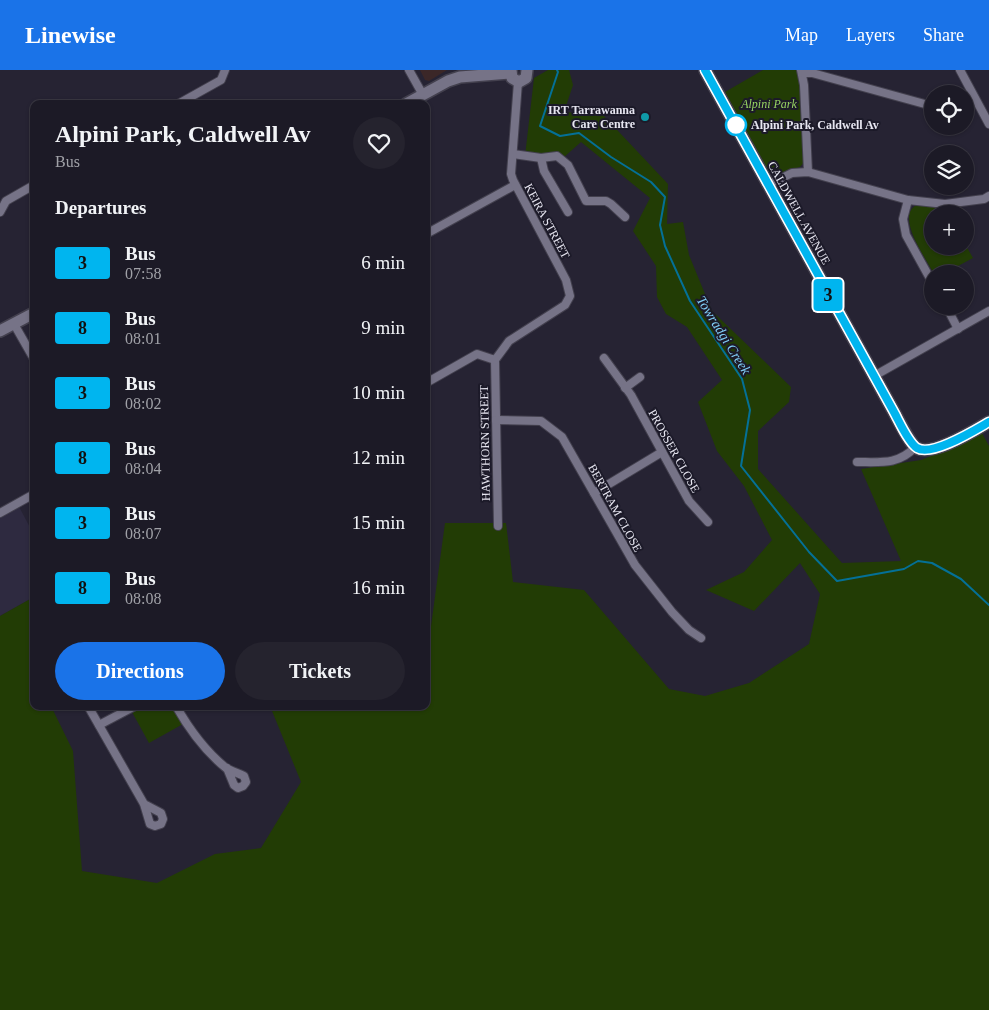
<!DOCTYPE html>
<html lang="en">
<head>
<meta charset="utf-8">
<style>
  body { margin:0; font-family:Georgia,serif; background:#25232e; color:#f1f3f6; height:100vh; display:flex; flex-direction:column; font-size:19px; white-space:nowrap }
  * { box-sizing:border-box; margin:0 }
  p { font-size:16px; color:#a0a1a7 }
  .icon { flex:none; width:28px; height:28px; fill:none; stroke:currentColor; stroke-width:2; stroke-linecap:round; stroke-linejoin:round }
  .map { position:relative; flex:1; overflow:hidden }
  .drawer { position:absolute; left:30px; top:30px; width:400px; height:610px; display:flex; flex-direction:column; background:#1c1a26; border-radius:10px; box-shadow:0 1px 4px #0004,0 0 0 1px #3a3843 }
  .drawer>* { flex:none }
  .badge { padding:0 10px; border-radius:4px; font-size:18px; line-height:32px }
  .tools { position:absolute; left:924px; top:15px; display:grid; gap:10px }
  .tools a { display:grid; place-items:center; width:50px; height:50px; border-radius:50%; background:#1c1a26; box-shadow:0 1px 4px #0004,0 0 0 1px #3a3843; font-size:25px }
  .map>.badge { position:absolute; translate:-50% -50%; box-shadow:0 0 0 2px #fff }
  h2 { padding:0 25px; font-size:19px; line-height:45px }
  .round { display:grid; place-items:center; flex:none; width:52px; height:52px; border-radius:26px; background:#25232e }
  .overview { display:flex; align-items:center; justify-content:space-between; height:85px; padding:0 25px }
  h1 { font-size:24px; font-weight:700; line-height:38px }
  .action { display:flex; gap:10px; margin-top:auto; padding:10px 25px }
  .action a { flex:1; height:58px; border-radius:30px; background:#1a73e8; color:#fff; font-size:20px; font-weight:700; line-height:58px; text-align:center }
  .action a+a { background:#25232e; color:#f1f3f6 }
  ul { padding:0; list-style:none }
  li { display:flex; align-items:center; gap:15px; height:65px; padding:0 25px }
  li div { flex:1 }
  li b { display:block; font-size:19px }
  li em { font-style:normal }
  li .badge { min-width:55px; font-weight:700; text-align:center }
  header { display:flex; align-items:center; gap:30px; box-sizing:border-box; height:70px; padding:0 25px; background:#1a73e8; color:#fff }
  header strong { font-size:24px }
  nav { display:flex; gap:28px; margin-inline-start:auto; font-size:18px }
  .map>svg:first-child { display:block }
  .built { fill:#2e2a40 }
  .education { fill:#3b2728 }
  .green { fill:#223c05 }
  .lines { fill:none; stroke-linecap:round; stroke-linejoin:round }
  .stream { stroke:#047097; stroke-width:2 }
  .minor-casing { stroke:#43404e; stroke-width:10 }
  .secondary-casing { stroke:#43404e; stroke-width:14 }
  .minor { stroke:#767387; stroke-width:8 }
  .secondary { stroke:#767387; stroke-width:11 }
  .line-casing { stroke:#fff; stroke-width:11 }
  .line { stroke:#00b5ef; stroke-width:8 }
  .culture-dot { fill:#0f9aa8; stroke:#1c1a29; stroke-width:2 }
  .stop-dot { fill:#fff; stroke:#00b5ef; stroke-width:2.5 }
  .labels { text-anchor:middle; stroke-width:4; stroke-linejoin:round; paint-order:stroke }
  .park-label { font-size:12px; font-style:italic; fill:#97d462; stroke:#1c1a29 }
  .poi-label { font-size:12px; font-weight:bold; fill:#e7e6f1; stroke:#1c1a29; text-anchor:end }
  .stop-label { font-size:12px; font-weight:bold; fill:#e7e6f1; stroke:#1c1a29; text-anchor:start }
  .street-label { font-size:12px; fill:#e7e6f1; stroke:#1c1a29 }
  .water-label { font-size:14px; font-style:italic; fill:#80cef6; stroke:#1c1a29 }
</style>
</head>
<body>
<header>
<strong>Linewise</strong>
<nav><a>Map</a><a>Layers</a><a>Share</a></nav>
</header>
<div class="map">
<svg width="989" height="940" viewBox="0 0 989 940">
  <rect width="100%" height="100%" fill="#262333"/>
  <!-- built -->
  <path class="built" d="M17 433 34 465V527L0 546V443Z"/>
  <!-- education -->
  <path class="education" d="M420 0H447L429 11 425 10Z"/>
  <!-- green -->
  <g class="green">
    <path d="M548 0H569L573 15 564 42 603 45 668 114 667 154 683 152 689 185 712 241 791 317 789 332 758 361V399L842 493 901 491 861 399 921 390 951 378 982 363 989 376V940H0V546L32 528 34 532V596L32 598 34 602V636H51L73 681 82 801 157 813 215 784 261 778 301 712 270 636H426V593L445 453H506L513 512 584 520 669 619 705 626 749 613 809 574 820 524 800 493 754 541 706 520 744 502 772 470 744 416 717 381 698 332 722 310 687 257 666 244 657 227 656 196 633 161 650 128 581 72 563 88 525 86 534 8Z"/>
    <path d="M763 0H797L801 21 805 91 800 97 775 105 769 102 725 22Z"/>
    <path d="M917 135 945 137 948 144H932V176H965V174L973 188 943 204H934C927 190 894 145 917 135Z"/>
    <path d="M141 636H173L183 654 149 673 132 642Z"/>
  </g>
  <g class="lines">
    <!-- stream -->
    <path class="stream" d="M557 0 558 2 540 56 560 66 579 63 611 87 651 112 665 127 660 155 665 176 690 231 742 309 750 340 741 396 809 482 837 511 904 499 918 491 932 493 961 509 989 535"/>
    <defs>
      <g id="minor">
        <path d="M409 0 423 25"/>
        <path d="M801 0 804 15 808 102"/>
        <path d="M960 0 989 54"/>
        <path d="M802 3H812L932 36"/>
        <path d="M178 34 221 10 225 0"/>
        <path d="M513 84 541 88 557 86 568 95 586 131H606L611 134 625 147"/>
        <path d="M541 88 544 101 568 142"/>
        <path d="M768 115 792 103 808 102 908 130 945 134 984 129 989 126"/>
        <path d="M908 130 903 149 906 165 932 212"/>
        <path d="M0 142 6 131 34 115"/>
        <path d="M426 164 515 115"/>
        <path d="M946 236 958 259"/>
        <path d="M14 254 34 289"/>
        <path d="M604 288 631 325 689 431 708 452"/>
        <path d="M495 290 498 456"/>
        <path d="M874 306 989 241"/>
        <path d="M426 313 477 284 495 290 509 271 565 235 570 226 566 210 513 110 511 104 518 12"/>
        <path d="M625 318 640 307"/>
        <path d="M496 350 541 351 562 367 635 495 672 542 689 560 701 568"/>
        <path d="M857 392C880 392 899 395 915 377"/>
        <path d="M594 423 662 382"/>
        <path d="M0 443 34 424"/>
        <path d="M88 636 144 734 150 754 155 756 161 754 163 749 161 743 144 734"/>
        <path d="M176 636C189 659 205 681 226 698 231 701 238 703 244 706L246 712 243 716 238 718 234 715 227 698"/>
        <path d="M99 655 135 636"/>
      </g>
      <g id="secondary">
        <path d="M511 0 512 8 519 12 526 8 527 0"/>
        <path d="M705 0 894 342C900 353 906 366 914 376 928 390 975 360 989 352"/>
        <path d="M406 34 448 11 460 7 510 3"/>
        <path d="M0 261 34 243"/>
      </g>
    </defs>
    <!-- minor casing -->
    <use href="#minor" class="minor-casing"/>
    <!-- secondary casing -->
    <use href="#secondary" class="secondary-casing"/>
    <!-- minor -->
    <use href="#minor" class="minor"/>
    <!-- secondary -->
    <use href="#secondary" class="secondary"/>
  </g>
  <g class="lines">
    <defs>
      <path id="line" d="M705 0 894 342C899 351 908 372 917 378 932 387 975 360 989 352"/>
    </defs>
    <!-- line casing -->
    <use href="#line" class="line-casing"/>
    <!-- line -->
    <use href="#line" class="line"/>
  </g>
  <!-- markers -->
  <circle class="culture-dot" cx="645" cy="47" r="5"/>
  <circle class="stop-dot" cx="736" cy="55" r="10"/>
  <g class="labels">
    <!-- park labels -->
    <g class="park-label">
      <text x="769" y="38">Alpini Park</text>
    </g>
    <!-- poi labels -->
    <g class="poi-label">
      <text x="635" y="44">IRT Tarrawanna<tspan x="635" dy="14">Care Centre</tspan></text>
    </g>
    <!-- stop labels -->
    <g class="stop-label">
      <text x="751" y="59">Alpini Park, Caldwell Av</text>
    </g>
    <!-- street labels -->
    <g class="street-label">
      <text transform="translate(799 143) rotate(61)" y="4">CALDWELL AVENUE</text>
      <text transform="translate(547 151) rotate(62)" y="4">KEIRA STREET</text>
      <text transform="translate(485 373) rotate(-91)" y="4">HAWTHORN STREET</text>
      <text transform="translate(674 381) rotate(61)" y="4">PROSSER CLOSE</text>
      <text transform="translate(615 438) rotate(61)" y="4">BERTRAM CLOSE</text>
    </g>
    <!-- water labels -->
    <g class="water-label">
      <text transform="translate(724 265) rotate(58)" y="5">Towradgi Creek</text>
    </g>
  </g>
</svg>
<div class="tools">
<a><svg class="icon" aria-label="locate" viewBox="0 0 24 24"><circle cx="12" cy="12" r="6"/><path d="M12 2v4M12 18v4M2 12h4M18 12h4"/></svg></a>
<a><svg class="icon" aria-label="layers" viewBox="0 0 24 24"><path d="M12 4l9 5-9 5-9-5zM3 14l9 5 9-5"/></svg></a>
<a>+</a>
<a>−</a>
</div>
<b class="badge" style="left:828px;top:225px;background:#00b5ef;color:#111">3</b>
<section class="drawer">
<div class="overview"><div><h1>Alpini Park, Caldwell Av</h1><p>Bus</p></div><a class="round"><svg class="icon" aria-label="heart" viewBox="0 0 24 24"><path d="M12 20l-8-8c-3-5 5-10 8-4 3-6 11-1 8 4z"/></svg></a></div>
<h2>Departures</h2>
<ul>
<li><span class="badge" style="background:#00b5ef;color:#111">3</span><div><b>Bus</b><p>07:58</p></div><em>6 min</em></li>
<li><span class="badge" style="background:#00b5ef;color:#111">8</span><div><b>Bus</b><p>08:01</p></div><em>9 min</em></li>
<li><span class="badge" style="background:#00b5ef;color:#111">3</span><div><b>Bus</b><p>08:02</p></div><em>10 min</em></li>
<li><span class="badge" style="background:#00b5ef;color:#111">8</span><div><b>Bus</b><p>08:04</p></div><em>12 min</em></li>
<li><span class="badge" style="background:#00b5ef;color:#111">3</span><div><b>Bus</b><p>08:07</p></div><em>15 min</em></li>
<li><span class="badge" style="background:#00b5ef;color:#111">8</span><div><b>Bus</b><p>08:08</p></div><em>16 min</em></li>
</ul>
<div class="action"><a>Directions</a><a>Tickets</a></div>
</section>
</div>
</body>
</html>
